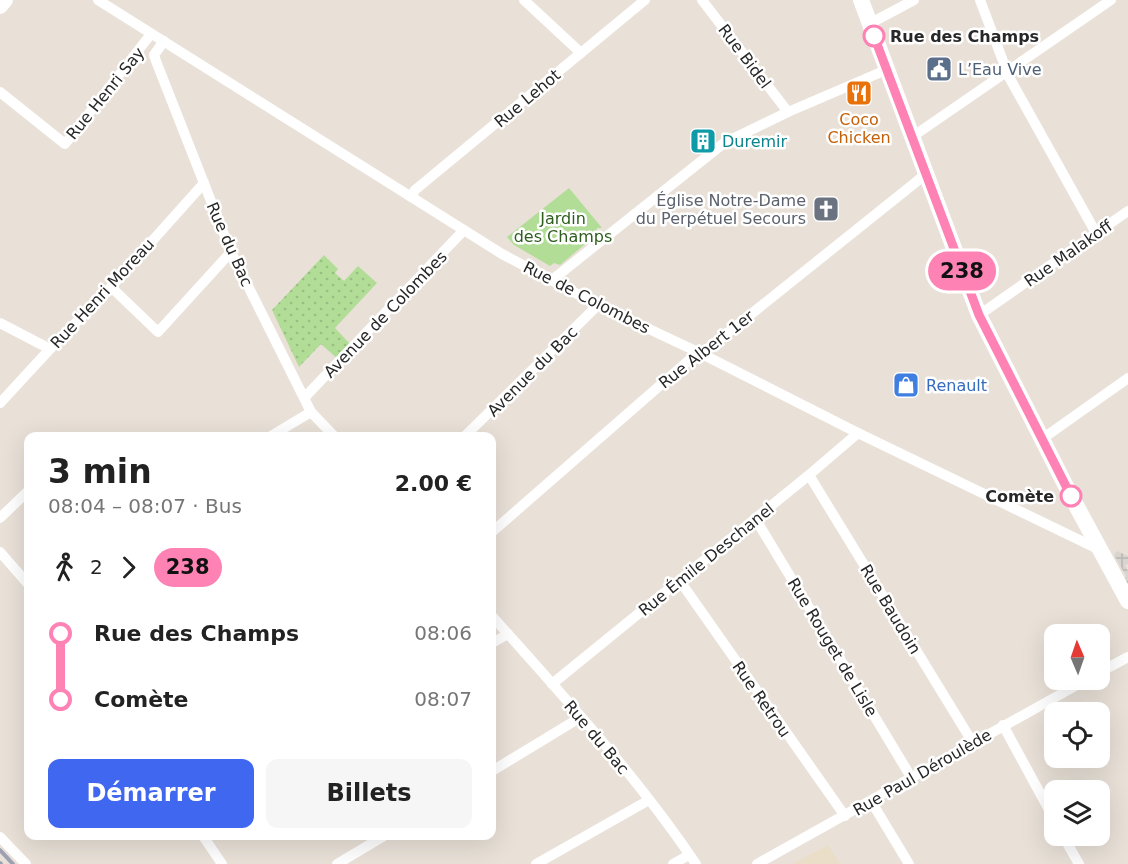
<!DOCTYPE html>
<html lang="fr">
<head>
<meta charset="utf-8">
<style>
  body { margin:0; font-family:"DejaVu Sans",sans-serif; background:#f6f6f6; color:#222; height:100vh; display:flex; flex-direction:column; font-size:22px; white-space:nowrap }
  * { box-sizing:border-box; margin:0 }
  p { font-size:20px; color:#767676 }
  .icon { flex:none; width:33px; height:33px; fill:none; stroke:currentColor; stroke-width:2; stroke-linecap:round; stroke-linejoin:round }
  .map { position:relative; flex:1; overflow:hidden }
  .panel { position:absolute; left:24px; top:432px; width:472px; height:408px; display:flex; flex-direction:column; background:#fff; border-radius:12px; box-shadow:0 6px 24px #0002 }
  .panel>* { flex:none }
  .badge { padding:0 12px; border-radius:20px; font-size:21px; line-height:39px }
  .needle { width:39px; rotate:358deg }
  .controls { position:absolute; left:1044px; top:624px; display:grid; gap:12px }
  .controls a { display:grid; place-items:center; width:66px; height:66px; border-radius:12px; background:#fff; box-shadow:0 6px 24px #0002; font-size:30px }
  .map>.badge { position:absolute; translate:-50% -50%; box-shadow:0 0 0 3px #fff }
  .legs { display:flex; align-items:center; gap:9px; height:66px; padding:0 24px; font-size:20px }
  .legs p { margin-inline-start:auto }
  .overview { display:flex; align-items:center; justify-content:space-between; height:102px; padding:0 24px }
  h1 { font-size:33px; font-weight:700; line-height:45px }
  .action { display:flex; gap:12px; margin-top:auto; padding:12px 24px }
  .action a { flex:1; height:69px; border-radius:12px; background:#3f67ef; color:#fff; font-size:24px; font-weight:700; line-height:69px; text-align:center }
  .action a+a { background:#f6f6f6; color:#222 }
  ul { padding:0 24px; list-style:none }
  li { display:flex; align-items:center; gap:21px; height:66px; font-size:22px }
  li i { display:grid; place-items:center; width:9px; height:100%; margin:0 8px; background:currentColor }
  li i::after { content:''; width:15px; height:15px; margin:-8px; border:4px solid; border-radius:50%; background:#fff }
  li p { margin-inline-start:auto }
  li:first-child i { background:linear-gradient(#0000 50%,currentColor 0) }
  li:last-child i { background:linear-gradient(currentColor 50%,#0000 0) }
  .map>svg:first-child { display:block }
  .education { fill:#eadec8 }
  .grass { fill:#b2dd97 }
  .garden { fill:url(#garden-dots) }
  .plaza { fill:url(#plaza-grid) }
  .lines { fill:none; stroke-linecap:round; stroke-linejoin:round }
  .minor { stroke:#fff; stroke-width:10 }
  .secondary { stroke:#fff; stroke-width:16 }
  .rail { stroke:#9ca0b0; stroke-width:4 }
  .line-1-casing { stroke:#fff; stroke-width:14 }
  .line-1 { stroke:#ff82b4; stroke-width:9 }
  .stop-1-dot { fill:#fff; stroke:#ff82b4; stroke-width:3 }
  .labels { text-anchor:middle; stroke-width:5; stroke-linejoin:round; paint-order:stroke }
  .stop-label { font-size:16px; font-weight:bold; fill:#272727; stroke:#fff; text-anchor:start }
  .street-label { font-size:16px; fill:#272727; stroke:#fff }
  .service-label { font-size:16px; fill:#4e5e75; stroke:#fff; text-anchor:start }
  .food-label { font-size:16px; fill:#c56008; stroke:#fff }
  .culture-label { font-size:16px; fill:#0d838f; stroke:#fff; text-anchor:start }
  .worship-label { font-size:16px; fill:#5b616d; stroke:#fff; text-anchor:end }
  .park-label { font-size:16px; fill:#2d5e1d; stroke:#fff }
  .shop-label { font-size:16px; fill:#366cbe; stroke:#fff; text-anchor:start }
</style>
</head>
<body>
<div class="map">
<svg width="1128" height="864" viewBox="0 0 1128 864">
  <defs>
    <pattern id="garden-dots" width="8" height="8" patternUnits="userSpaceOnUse" patternTransform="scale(1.5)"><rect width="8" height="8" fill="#b2dd97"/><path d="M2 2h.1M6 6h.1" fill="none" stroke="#99be82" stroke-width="1.8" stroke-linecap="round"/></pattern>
    <pattern id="plaza-grid" width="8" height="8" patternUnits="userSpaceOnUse" patternTransform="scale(1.5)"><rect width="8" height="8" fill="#d9d4cf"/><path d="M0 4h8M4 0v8" fill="none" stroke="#bab6b2"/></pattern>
  </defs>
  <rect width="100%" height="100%" fill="#e9e1d8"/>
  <!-- education -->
  <path class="education" d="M828 845 840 864H792Z"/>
  <!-- grass -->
  <path class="grass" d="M569 188 602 228H597L596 235 560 265 554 263 550 266 514 245 507 237Z"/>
  <!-- garden -->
  <path class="garden" d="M324 255 338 269 335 273 344 281 358 266 377 283 335 328 352 346 339 360 321 344 299 367 272 310Z"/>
  <!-- plaza -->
  <path class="plaza" d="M1117 551 1128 556V564L1125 565 1128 571V584L1123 579 1126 576 1114 555Z"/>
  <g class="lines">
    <!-- minor -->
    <g class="minor">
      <path d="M98 0 502 254 598 305 700 353 858 433 1098 549"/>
      <path d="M524 0 581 53"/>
      <path d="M702 0 788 112"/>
      <path d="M980 0 1009 77 1096 233"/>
      <path d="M869 24 914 0"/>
      <path d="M164 41 154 55 156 61 231 252 311 412 334 436"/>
      <path d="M0 92 65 144 151 34"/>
      <path d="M912 137 1111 0"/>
      <path d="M411 197 415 190 645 0"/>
      <path d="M552 280 724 143 788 112 886 70"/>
      <path d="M111 287 158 332 231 252"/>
      <path d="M979 315 1128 211"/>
      <path d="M0 323 50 349"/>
      <path d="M305 397 464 230"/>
      <path d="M0 403 50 349 111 287 204 183"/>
      <path d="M271 436 311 412"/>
      <path d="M465 436 598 305"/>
      <path d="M1042 439 1128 378"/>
      <path d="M809 475 973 743"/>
      <path d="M0 518 28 491"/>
      <path d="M755 518 911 777"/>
      <path d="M492 532 688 361 710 347 926 174"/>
      <path d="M0 552 28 584"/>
      <path d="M680 581 845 816"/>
      <path d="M492 616C563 696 636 775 696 864"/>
      <path d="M492 643 508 634"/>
      <path d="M1100 672 1128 657"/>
      <path d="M552 684 809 475 858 433"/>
      <path d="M1003 725 1054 819"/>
      <path d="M492 771 581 717"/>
      <path d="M871 801 909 864"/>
      <path d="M203 836 222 864"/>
      <path d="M1063 836 1079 864"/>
      <path d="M0 837 26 864"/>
      <path d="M337 864 384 836"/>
      <path d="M536 864 649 800"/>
      <path d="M673 864 689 855"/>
      <path d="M757 864 1086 680"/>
    </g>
    <!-- secondary -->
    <g class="secondary">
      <path d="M861 0 979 315 1071 496 1128 601"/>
      <path d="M0 6 5 0"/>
    </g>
    <!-- rail -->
    <g class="rail">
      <path d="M0 850 13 864"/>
      <path d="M0 863 1 864"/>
    </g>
  </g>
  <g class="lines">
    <defs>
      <path id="line-1" d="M874 36 979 315 1071 496"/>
    </defs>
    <!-- line-1 casing -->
    <use href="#line-1" class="line-1-casing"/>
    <!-- line-1 -->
    <use href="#line-1" class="line-1"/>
  </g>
  <!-- icons -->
  <defs>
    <symbol id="civic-square" viewBox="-11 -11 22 22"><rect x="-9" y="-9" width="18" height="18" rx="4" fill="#5c6f8a" stroke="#fff"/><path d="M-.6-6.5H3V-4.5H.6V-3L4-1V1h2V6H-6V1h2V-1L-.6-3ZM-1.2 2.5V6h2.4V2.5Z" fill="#fff"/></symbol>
    <symbol id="restaurant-square" viewBox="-11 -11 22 22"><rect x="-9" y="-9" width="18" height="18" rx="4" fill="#e8710a" stroke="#fff"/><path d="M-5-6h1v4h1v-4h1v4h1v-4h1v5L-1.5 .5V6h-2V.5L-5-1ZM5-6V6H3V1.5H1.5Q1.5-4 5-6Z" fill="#fff"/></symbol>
    <symbol id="building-square" viewBox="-11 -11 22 22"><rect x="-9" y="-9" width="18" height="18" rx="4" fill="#0f9aa8" stroke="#fff"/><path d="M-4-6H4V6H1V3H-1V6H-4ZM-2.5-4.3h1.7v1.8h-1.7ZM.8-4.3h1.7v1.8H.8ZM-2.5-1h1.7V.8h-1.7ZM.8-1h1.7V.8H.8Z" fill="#fff"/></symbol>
    <symbol id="church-square" viewBox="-11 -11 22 22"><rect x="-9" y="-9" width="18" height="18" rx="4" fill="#6b7280" stroke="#fff"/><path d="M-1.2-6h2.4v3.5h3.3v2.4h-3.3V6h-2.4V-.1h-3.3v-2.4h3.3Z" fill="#fff"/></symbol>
    <symbol id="shop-square" viewBox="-11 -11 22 22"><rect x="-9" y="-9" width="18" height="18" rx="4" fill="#3f7fe0" stroke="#fff"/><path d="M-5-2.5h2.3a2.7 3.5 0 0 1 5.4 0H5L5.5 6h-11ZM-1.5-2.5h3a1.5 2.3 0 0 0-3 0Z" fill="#fff"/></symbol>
  </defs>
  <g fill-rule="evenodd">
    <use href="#civic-square" x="924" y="54" width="30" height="30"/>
    <use href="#restaurant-square" x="844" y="78" width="30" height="30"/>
    <use href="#building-square" x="688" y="126" width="30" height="30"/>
    <use href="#church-square" x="811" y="194" width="30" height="30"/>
    <use href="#shop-square" x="891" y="370" width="30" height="30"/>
  </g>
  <!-- markers -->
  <g class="stop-1-dot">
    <circle cx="874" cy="36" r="10"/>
    <circle cx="1071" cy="496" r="10"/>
  </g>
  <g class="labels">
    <!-- stop labels -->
    <g class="stop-label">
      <text x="890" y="42">Rue des Champs</text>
      <text x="1054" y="502" text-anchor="end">Comète</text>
    </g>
    <!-- street labels -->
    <g class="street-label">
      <text transform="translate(745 56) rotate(53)" y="6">Rue Bidel</text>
      <text transform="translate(105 93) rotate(-51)" y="6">Rue Henri Say</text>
      <text transform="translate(527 98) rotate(-40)" y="6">Rue Lehot</text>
      <text transform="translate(230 244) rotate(66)" y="6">Rue du Bac</text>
      <text transform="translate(1068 253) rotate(-35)" y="6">Rue Malakoff</text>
      <text transform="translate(102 293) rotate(-47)" y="6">Rue Henri Moreau</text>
      <text transform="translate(587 297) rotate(27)" y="6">Rue de Colombes</text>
      <text transform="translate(385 314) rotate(-46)" y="6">Avenue de Colombes</text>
      <text transform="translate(706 349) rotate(-38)" y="6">Rue Albert 1er</text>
      <text transform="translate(532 371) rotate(-45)" y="6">Avenue du Bac</text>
      <text transform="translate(706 559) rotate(-39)" y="6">Rue Émile Deschanel</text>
      <text transform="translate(891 609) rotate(59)" y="6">Rue Baudoin</text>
      <text transform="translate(833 647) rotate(59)" y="6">Rue Rouget de Lisle</text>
      <text transform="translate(762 699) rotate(55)" y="6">Rue Retrou</text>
      <text transform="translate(597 737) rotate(50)" y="6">Rue du Bac</text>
      <text transform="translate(922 772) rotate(-30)" y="6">Rue Paul Déroulède</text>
    </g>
    <!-- service labels -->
    <g class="service-label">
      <text x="958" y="75">L’Eau Vive</text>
    </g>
    <!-- food labels -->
    <g class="food-label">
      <text x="859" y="125">Coco<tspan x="859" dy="18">Chicken</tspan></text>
    </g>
    <!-- culture labels -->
    <g class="culture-label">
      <text x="722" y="147">Duremir</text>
    </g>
    <!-- worship labels -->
    <g class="worship-label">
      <text x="806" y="206">Église Notre-Dame<tspan x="806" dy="18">du Perpétuel Secours</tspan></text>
    </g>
    <!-- park labels -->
    <g class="park-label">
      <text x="563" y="224">Jardin<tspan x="563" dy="18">des Champs</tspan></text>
    </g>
    <!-- shop labels -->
    <g class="shop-label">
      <text x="926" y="391">Renault</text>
    </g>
  </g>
</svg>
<div class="controls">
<a><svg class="needle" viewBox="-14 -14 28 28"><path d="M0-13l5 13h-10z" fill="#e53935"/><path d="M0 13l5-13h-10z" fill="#767676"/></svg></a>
<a><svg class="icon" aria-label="locate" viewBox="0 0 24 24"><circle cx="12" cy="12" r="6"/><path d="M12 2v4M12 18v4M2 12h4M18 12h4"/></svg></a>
<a><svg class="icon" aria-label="layers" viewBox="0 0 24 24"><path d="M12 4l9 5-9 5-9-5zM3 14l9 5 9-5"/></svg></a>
</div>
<b class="badge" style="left:962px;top:271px;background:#ff82b4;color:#111">238</b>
<section class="panel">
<div class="overview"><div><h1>3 min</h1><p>08:04 – 08:07 · Bus</p></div><b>2.00 €</b></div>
<div class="legs"><svg class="icon" aria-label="walk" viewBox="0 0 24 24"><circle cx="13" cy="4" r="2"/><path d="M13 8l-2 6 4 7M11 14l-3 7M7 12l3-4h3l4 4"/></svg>2<svg class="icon" aria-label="forward" viewBox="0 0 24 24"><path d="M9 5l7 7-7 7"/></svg><b class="badge" style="background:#ff82b4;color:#111">238</b></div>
<ul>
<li><i style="color:#ff82b4"></i><b>Rue des Champs</b><p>08:06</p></li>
<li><i style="color:#ff82b4"></i><b>Comète</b><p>08:07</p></li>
</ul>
<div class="action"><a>Démarrer</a><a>Billets</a></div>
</section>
</div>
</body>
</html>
